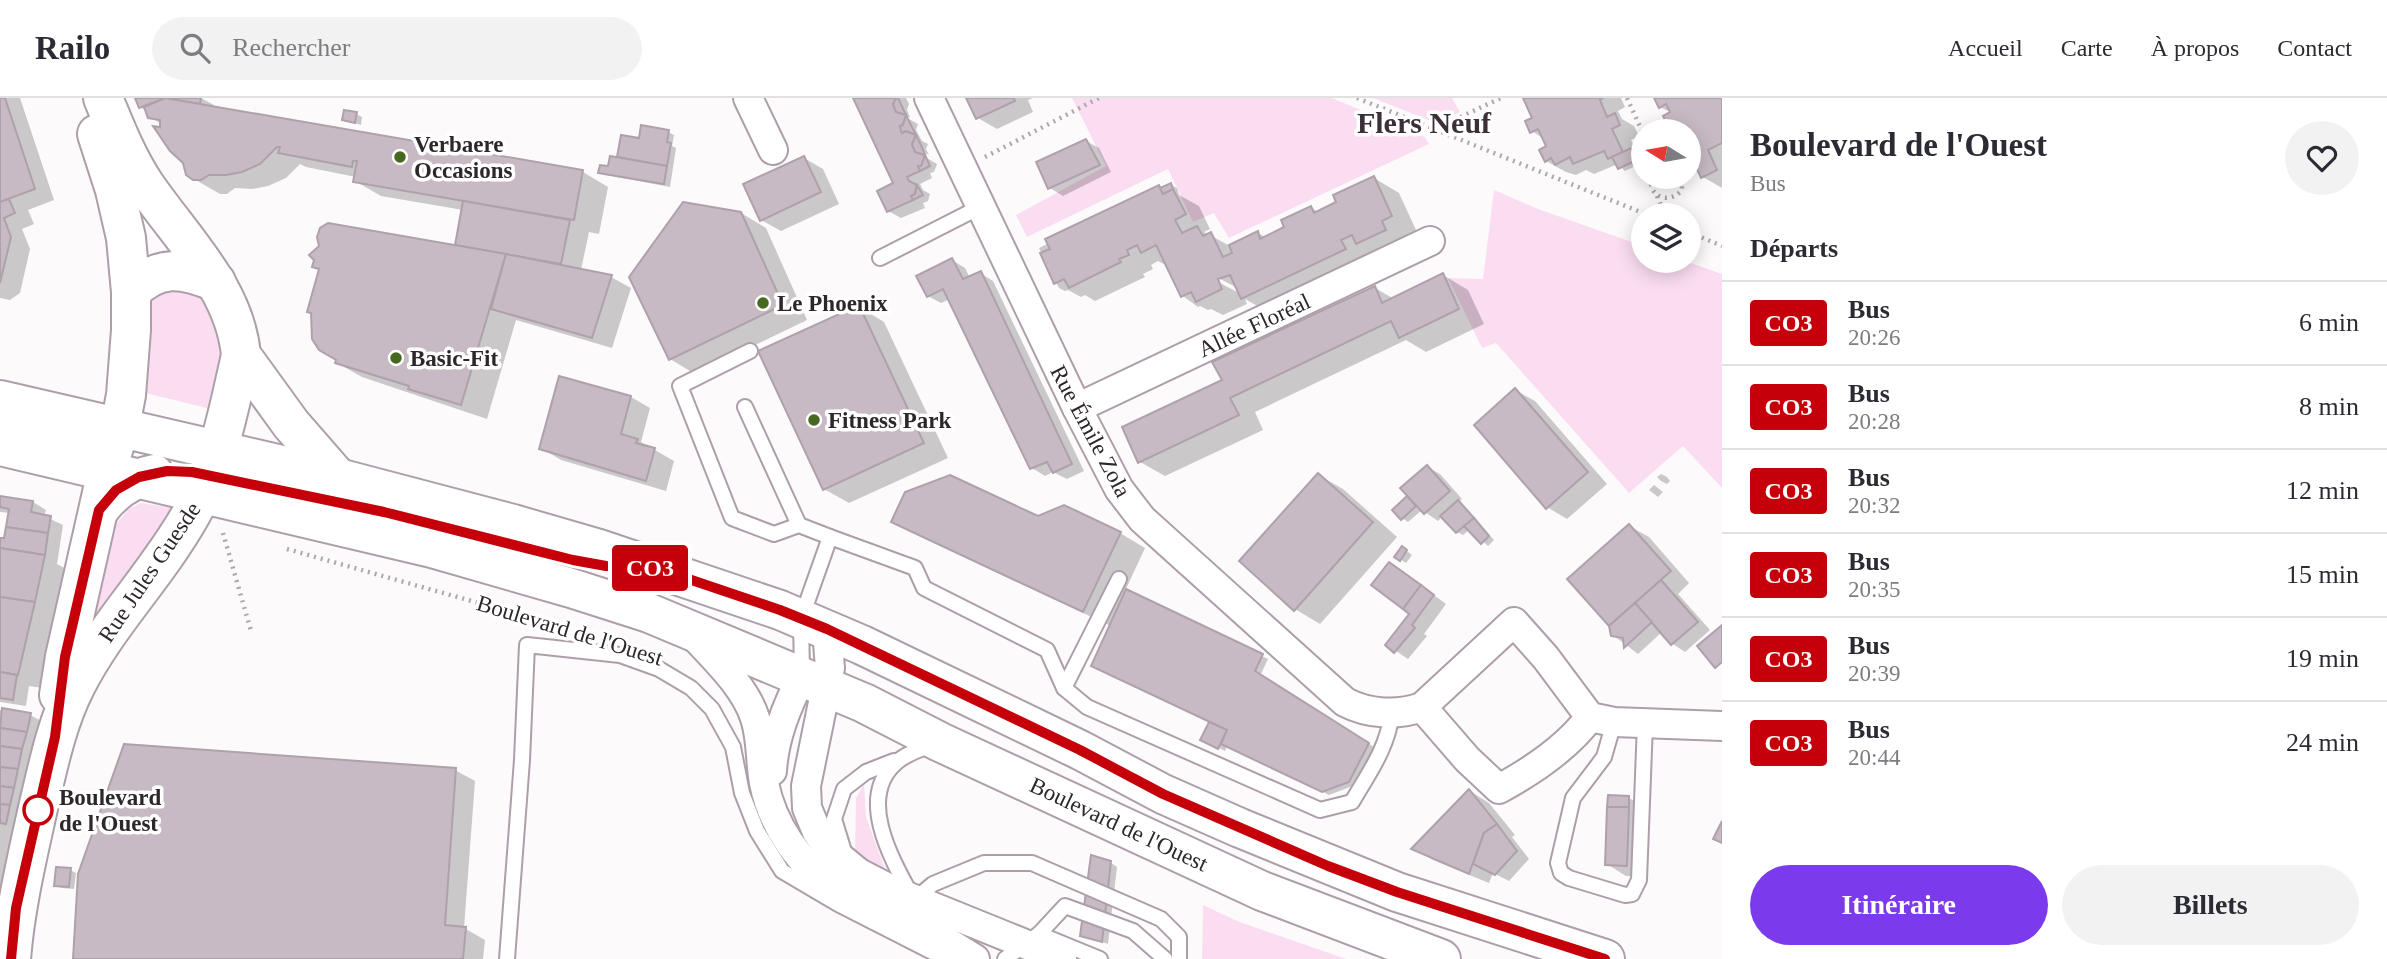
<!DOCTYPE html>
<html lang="fr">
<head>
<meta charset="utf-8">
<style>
  body { margin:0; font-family:"Times New Roman",serif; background:#f2f2f3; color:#2b2b33; height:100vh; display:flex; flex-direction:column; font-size:26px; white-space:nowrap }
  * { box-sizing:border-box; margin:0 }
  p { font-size:23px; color:#7c7c81 }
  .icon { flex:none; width:38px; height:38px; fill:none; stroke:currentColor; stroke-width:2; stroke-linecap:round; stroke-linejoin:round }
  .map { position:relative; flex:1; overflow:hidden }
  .sheet { display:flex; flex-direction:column; background:#fff; width:665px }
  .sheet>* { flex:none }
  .badge { padding:0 14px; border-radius:5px; font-size:24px; line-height:46px }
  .needle { width:46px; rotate:281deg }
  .fabs { position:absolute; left:1631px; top:21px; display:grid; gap:14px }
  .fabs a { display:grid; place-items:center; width:70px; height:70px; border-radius:50%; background:#fff; box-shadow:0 4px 18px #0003; font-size:35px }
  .map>.badge { position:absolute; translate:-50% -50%; box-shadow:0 0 0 4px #fff }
  h2 { padding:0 28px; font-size:26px; line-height:63px }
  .round { display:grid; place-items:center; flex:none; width:74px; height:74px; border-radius:37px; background:#f2f2f3 }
  .summary { display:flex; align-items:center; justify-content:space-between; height:119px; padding:0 28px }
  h1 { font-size:33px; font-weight:700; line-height:52px }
  .primary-button { display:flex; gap:14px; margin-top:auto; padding:14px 28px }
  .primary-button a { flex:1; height:80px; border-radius:42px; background:#7c3aed; color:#fff; font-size:28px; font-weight:700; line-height:80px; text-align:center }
  .primary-button a+a { background:#f2f2f3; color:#2b2b33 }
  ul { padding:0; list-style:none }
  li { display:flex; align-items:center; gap:21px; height:84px; padding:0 28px; border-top:2px solid #e1e1e2 }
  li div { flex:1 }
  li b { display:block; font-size:26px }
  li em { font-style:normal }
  li .badge { min-width:77px; font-weight:700; text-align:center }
  header { display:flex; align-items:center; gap:42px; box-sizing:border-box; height:98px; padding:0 35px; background:#fff; border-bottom:2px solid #e1e1e2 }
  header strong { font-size:33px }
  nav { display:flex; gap:38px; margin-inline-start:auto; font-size:24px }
  .search { width:490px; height:63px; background:#f2f2f3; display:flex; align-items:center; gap:18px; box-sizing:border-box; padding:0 24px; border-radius:38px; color:#7c7c81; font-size:26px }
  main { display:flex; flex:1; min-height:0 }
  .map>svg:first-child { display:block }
  .green { fill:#fbddf2 }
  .shadow { fill:#0003; fill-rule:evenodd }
  .building { fill:#c8bac4; stroke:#afa1ab; stroke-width:2 }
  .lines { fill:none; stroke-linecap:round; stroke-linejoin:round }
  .lane-casing { stroke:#ad9fa9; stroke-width:18 }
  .street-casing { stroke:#ad9fa9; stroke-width:32 }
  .secondary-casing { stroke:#ad9fa9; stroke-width:42 }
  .primary-casing { stroke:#ad9fa9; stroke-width:42 }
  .path { stroke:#aca8ab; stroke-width:4.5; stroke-dasharray:2 5; stroke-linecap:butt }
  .lane { stroke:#fff; stroke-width:14 }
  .street { stroke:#fff; stroke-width:28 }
  .secondary { stroke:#fff; stroke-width:38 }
  .primary { stroke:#fff; stroke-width:38 }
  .line-casing { stroke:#fff; stroke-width:16 }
  .line { stroke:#c5000a; stroke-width:10 }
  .poi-dot { fill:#46681f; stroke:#fff; stroke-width:2.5 }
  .stop-dot { fill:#fff; stroke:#c5000a; stroke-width:3.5 }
  .labels { text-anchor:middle; stroke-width:7; stroke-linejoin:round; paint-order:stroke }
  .poi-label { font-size:23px; font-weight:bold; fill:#2d272b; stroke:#fff; text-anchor:start }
  .street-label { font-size:23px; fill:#2d272b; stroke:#fff }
  .stop-label { font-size:23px; font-weight:bold; fill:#2d272b; stroke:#fff; text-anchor:start }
  .district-label { font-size:30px; font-weight:bold; fill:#3c3038; stroke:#fff }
</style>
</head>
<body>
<header>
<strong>Railo</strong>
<div class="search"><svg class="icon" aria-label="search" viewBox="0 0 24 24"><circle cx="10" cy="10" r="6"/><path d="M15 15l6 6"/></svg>Rechercher</div>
<nav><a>Accueil</a><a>Carte</a><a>À propos</a><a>Contact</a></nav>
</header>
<main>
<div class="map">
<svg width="1722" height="861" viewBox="0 0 1722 861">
  <rect width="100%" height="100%" fill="#fdfafc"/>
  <!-- green -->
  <g class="green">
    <path d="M1072 0H1332L1425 39 1429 46 1229 140 1214 115 1193 124 1168 71 1027 139 1016 117 1106 68Z"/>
    <path d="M1373 0H1452L1460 14 1436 25Z"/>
    <path d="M1494 92 1538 111 1643 148V163H1685L1722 176V390L1683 348 1629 395 1496 245 1482 250 1448 180 1483 181Z"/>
    <path d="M201 189 228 252 211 311 137 293 151 191Z"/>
    <path d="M141 405 173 410 176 416 94 528 87 526 106 438 129 411Z"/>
    <path d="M864 686 866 719 886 774 855 760 856 700Z"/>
    <path d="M1203 807 1237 823 1346 861H1202Z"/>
  </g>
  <!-- shadow -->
  <g class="shadow">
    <path d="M0 0H20L54 102 28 112 34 126 22 131 30 151 20 195 10 202 0 200Z"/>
    <path d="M137 0H201L214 7 213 10 583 74 608 89 599 136 589 134 581 172 611 179 631 190 612 250 516 222 487 321 362 279 337 265 320 172 314 168 465 150 457 146 463 112 381 98 355 83 356 79 306 69 300 66 286 80 268 88 252 91 235 90 227 96H220L194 81 161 31V26L149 18 147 13 140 9Z"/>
    <path d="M855 0H906L909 6 907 12 910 19H905L918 26 916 32 922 43 928 46 926 51 929 57 922 53 920 56 937 66 934 74 930 75 932 80 920 86 923 92 930 96 928 103 923 105 925 110 901 120 888 113 895 86Z"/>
    <path d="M968 0H1033L1028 2 1033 14 997 31 978 20Z"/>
    <path d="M1524 0H1621L1625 9 1618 13 1622 21 1634 28 1639 38 1631 42 1642 65 1625 73 1618 66 1594 76 1586 72 1576 77 1566 74 1546 63 1548 49 1544 41 1532 33 1534 20Z"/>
    <path d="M1656 0H1722V90L1703 79 1689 53V33H1678L1670 29 1672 15 1660 9Z"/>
    <path d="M356 16 362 19 361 27 344 22Z"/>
    <path d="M668 34 674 37 672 48 676 50 670 89 606 77 600 74 609 70 619 61 623 39 640 42Z"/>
    <path d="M1086 43 1099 50 1111 74 1063 98 1050 90Z"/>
    <path d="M804 60 823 71 839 106 781 133 761 122Z"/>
    <path d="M1374 80 1399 95 1416 132 1406 137 1410 146 1382 160 1372 154 1366 157 1370 166 1268 214 1245 201 1247 206 1223 217 1211 211 1208 212 1200 208 1198 209 1183 198 1169 169 1158 163 1151 167 1153 171 1143 176 1145 179 1095 203 1085 197 1081 199 1068 192 1065 193 1059 190 1039 150 1047 146 1051 148 1171 87 1177 90 1179 97 1199 108 1210 131 1204 134 1230 148 1258 135 1267 140 1286 130 1311 110 1319 114 1338 105ZM1211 176 1239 191V195L1209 179Z"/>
    <path d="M741 115 766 130 807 222 695 276 670 261Z"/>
    <path d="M952 162 965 170 970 180 980 175 993 183 1084 373 1067 381 1053 374 1045 378 1032 370 950 201 941 205 928 198Z"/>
    <path d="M1443 177 1468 192 1484 226 1426 254 1406 242 1255 314 1263 332 1165 378 1140 364 1224 283 1375 190 1394 201Z"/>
    <path d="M859 209 884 224 948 360 849 405 824 391Z"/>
    <path d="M1515 292 1535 303 1607 386 1567 421 1547 409Z"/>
    <path d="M631 299 650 310 641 344 674 363 666 393 561 362 541 350Z"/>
    <path d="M1427 369 1440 376 1462 401 1458 404 1464 408 1494 442 1488 448 1470 431 1463 437 1457 434 1443 418 1438 423 1422 412 1408 424 1402 420 1408 401 1414 405Z"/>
    <path d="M1661 376 1667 379 1670 383 1667 386 1661 383 1657 379Z"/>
    <path d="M1318 377 1343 391 1397 439 1320 526 1295 511Z"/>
    <path d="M1654 387 1663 394 1658 399 1649 392Z"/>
    <path d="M0 400 33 404 46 412 44 418 63 427 57 466 70 473 43 590 29 588 26 608 0 604V442H6L10 415 0 414Z"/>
    <path d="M1038 419 1120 435 1145 450 1125 493 1268 561 1260 578 1374 649 1355 687 1329 697 1227 648 1225 653 1208 645 1202 641 1211 624 1111 528 919 438 893 423Z"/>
    <path d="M1629 428 1649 439 1689 485 1678 496 1710 532 1685 554 1673 546 1662 534 1638 556 1613 537 1610 526Z"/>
    <path d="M1403 450 1412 457 1406 465 1396 458Z"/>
    <path d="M1403 474 1446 506 1424 536 1427 538 1408 561 1387 547 1411 516Z"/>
    <path d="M0 612 30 617 43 624 0 828Z"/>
    <path d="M455 672 475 683 464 830 485 842 483 861H75Z"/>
    <path d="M1470 693 1489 705 1515 737 1512 739 1529 761 1509 783 1493 775 1489 785 1433 762 1414 751Z"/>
    <path d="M1629 700 1648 711 1646 779 1626 778 1607 766Z"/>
    <path d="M1111 765 1117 769 1108 846 1082 837Z"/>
    <path d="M70 772 76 775 74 791 62 790 56 787Z"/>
  </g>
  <!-- building -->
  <g class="building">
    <path d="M0 0H5L35 91 0 104Z"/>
    <path d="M135 0H201L200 6 165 0 139 10Z"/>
    <path d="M165 0 583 72 574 122 353 84 357 63H353L352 69 278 55 280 49H277L260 66 242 74 226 77H209L201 82H193L186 77 183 65 170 53 153 28 160 29V22L148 20 144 9Z"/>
    <path d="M853 0H896L893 6 896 14 906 17 903 27 900 28 902 35 906 33 916 37 912 46 915 54 925 57 921 68H918L920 73 907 79 909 83 917 87 915 96 911 98 913 102 887 114 877 93 893 85Z"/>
    <path d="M896 0H898L906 17 896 14 893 6Z"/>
    <path d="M966 0H1014L1015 3 976 21Z"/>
    <path d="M1523 0H1603L1600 2 1607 19 1615 15 1620 27 1612 31 1623 54 1608 61 1604 53 1573 66 1570 59 1555 67 1551 60 1545 64 1539 52 1546 48 1538 31 1530 35 1525 23 1532 20Z"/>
    <path d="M1654 0H1722V45L1708 52 1717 72 1701 80 1689 54V33H1679L1676 26 1669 30 1663 18 1670 14 1666 6 1659 10Z"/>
    <path d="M344 12 357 14 355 25 342 22Z"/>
    <path d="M906 17 916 37 906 33 902 35 901 32 900 28 903 27Z"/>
    <path d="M641 27 669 32 667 44 671 45 667 68 617 59 621 37 639 40Z"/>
    <path d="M916 37 921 47 925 57 915 54 912 46Z"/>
    <path d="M1086 41 1100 67 1048 91 1036 64Z"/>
    <path d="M1631 50 1637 62 1618 71 1612 59Z"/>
    <path d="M925 57 930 68 920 73 918 68H921Z"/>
    <path d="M610 58 667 68 664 86 598 75 600 67 608 68Z"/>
    <path d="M804 58 821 94 760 123 743 86Z"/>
    <path d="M1374 78 1392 118 1382 123 1386 132 1356 146 1352 137 1341 142 1346 151 1241 201 1230 177 1218 181 1222 191 1196 204 1191 194 1181 199 1156 147 1141 155 1137 147 1127 152 1129 157 1119 161 1121 164 1069 190 1064 181 1054 186 1040 155 1050 151 1045 141 1159 87 1163 96 1173 91 1186 116 1175 122 1182 135 1197 128 1203 138 1211 134 1223 159 1232 155 1229 147 1258 133 1260 141 1284 129 1281 122 1311 108 1314 115 1336 104 1333 97Z"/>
    <path d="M1171 85 1173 91 1163 96 1160 90Z"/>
    <path d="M917 87 923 97 913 102 911 98 915 96Z"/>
    <path d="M9 101 15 115 4 120 11 139 0 185V104Z"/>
    <path d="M463 103 570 122 561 166 455 147Z"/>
    <path d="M683 104 741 114 783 207 669 262 629 179Z"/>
    <path d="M328 125 506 156 461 307 408 291 409 288 335 265 336 262 319 252 312 241 311 215 307 214 319 171 312 169 314 162 309 157 319 148 317 139 320 130Z"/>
    <path d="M506 156 612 177 592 240 491 211Z"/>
    <path d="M952 160 963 181 981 173 1072 366 1053 375 1047 364 1030 371 943 191 927 199 916 178Z"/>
    <path d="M1443 175 1459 211 1399 240 1391 223 1230 300 1239 317 1138 365 1122 329 1222 282 1212 264 1375 188 1382 205Z"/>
    <path d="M859 207 924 345 823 392 758 253Z"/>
    <path d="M559 278 631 298 621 336 638 341 636 345 655 350 646 383 539 351Z"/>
    <path d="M1515 290 1588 374 1546 411 1474 327Z"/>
    <path d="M1427 367 1450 393 1424 416 1400 390Z"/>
    <path d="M1318 375 1373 424 1294 513 1239 463Z"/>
    <path d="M950 377 1038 418 1064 407 1121 434 1083 514 891 424 905 394Z"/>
    <path d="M0 398 33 403 31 414 51 418 48 435 6 429 9 411 0 409Z"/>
    <path d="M1407 398 1416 408 1401 422 1392 412Z"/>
    <path d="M1458 402 1474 420 1456 435 1440 418Z"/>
    <path d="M1474 420 1489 438 1481 446 1464 428Z"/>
    <path d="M1629 426 1671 473 1609 528 1567 481Z"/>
    <path d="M6 429 48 435 45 457 0 450V440H4Z"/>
    <path d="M1402 448 1407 452 1400 463 1394 459Z"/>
    <path d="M0 450 45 457 35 504 0 499Z"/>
    <path d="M1389 464 1421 487 1403 511 1371 487Z"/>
    <path d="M1661 482 1698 524 1671 547 1635 505Z"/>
    <path d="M1421 487 1434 497 1412 527 1415 530 1394 555 1385 547 1409 516 1403 511Z"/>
    <path d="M1126 491 1263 556 1255 573 1369 645 1349 684 1322 694 1221 646 1227 632 1091 568Z"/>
    <path d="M0 499 35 504 18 577 0 574Z"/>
    <path d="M1635 505 1652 524 1624 550 1623 540 1611 538 1609 528Z"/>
    <path d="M1722 527V564L1715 570 1697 548Z"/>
    <path d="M0 574 17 577 13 602 0 600Z"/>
    <path d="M2 610 31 615 27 634 0 630Z"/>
    <path d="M1209 624 1227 632 1218 651 1200 642Z"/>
    <path d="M0 630 27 634 22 651 0 648Z"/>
    <path d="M124 646 456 670 445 827 466 829 463 861H73L78 776Z"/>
    <path d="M0 648 22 651 18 671 0 669Z"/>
    <path d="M0 669 18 671 14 690 0 688Z"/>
    <path d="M0 688 14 690 10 707 0 706Z"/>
    <path d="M1469 691 1497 726 1484 735 1469 776 1411 751Z"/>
    <path d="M1608 697 1629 698V709H1607Z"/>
    <path d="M0 706 10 707 6 726 0 725Z"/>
    <path d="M1607 709H1629L1627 768 1605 767Z"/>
    <path d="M1722 723V745L1713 741Z"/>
    <path d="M1497 726 1517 753 1495 777 1473 766 1484 735Z"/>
    <path d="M1091 757 1111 763 1102 844 1080 838Z"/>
    <path d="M56 769 71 770 69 789 54 788Z"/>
  </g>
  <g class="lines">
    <defs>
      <g id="lane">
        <path d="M880 160 980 109"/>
        <path d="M750 253 680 288 732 420 774 436 799 427 830 439"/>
        <path d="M745 309 799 427"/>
        <path d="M1119 481 1064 590 1087 609 1320 712 1352 704C1370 673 1387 651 1392 615"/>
        <path d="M802 576 801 521 830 439 915 470 924 490 1047 552 1064 590"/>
        <path d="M1614 624 1604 659 1573 700 1558 765 1561 775 1569 780 1625 797 1632 796 1639 782 1645 626"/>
        <path d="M932 647C920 651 908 655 898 663 854 698 893 764 914 802L933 786 984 765H1032L1161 821 1179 839V861"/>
        <path d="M846 760 834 721 844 691 866 674 894 663"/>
        <path d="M1039 836 1065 808 1133 833 1165 861"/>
        <path d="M507 861 522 662 527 547 620 557 659 571 691 590 712 611 733 649 742 695 757 733 782 773 838 806 946 861"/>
        <path d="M1005 861 1039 836 1100 861"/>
      </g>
      <g id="street">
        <path d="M748 0 773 52"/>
        <path d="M929 0 1077 310 1119 391 1142 421 1345 604C1368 616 1397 618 1422 609L1514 524 1546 560 1590 619 1614 624 1722 628"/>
        <path d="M1077 310 1430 143"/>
        <path d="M827 532 830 570 806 688 807 710 817 734 826 748 859 775 894 793 1062 861"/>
        <path d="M694 538C716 562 745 589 755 620 762 641 760 663 764 685 772 726 799 767 835 789L944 842 975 861"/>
        <path d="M1422 609 1467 661 1499 691C1532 673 1567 650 1590 619"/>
        <path d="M772 673C774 639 787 608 802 578"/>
      </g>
      <g id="secondary">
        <path d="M131 194C158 166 182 170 216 184"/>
        <path d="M0 325 4 324 93 342"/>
        <path d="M59 597 65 559 107 373 120 328 126 297 131 232V194L126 140 115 92 97 36"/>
        <path d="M11 861C15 810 27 760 38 710 48 669 56 627 75 589 106 527 156 478 190 418 218 369 229 311 241 257 235 190 181 140 145 87 127 60 115 29 103 0"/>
      </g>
      <g id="primary">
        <path d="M241 257 291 326 338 380"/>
        <path d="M0 302 338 380 513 426 599 451 780 512 862 547 1080 652 1163 696 1240 730 1397 794 1605 861"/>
        <path d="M0 348 432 450 571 490 649 515 864 605 940 644 1262 793 1441 861"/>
        <path d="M99 412C113 393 130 381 154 376"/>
      </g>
    </defs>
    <!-- lane casing -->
    <use href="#lane" class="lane-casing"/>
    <!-- street casing -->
    <use href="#street" class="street-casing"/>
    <!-- secondary casing -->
    <use href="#secondary" class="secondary-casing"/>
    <!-- primary casing -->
    <use href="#primary" class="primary-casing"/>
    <!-- path -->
    <g class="path">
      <path d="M1357 0 1648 117"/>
      <path d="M1627 0 1643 35"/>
      <path d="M1435 31 1501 0"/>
      <path d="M985 59 1099 0"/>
      <path d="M1651 79C1648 99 1669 107 1682 92V79"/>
      <path d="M1657 98 1665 117"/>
      <path d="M1689 134 1722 148"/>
      <path d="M223 435 251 533"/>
      <path d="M287 451 571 531"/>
    </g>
    <!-- lane -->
    <use href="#lane" class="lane"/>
    <!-- street -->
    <use href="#street" class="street"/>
    <!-- secondary -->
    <use href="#secondary" class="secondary"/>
    <!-- primary -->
    <use href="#primary" class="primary"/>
  </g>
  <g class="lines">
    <defs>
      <path id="line" d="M11 861 16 810 55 639 65 559 99 412 116 392 139 379 167 373 192 374 384 414 573 462 606 468 656 470 780 512 827 531 1080 652 1163 696 1328 768 1397 794 1605 861"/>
    </defs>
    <!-- line casing -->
    <use href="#line" class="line-casing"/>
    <!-- line -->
    <use href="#line" class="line"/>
  </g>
  <!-- markers -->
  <g class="poi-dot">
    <circle cx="400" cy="59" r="7"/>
    <circle cx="763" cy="205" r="7"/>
    <circle cx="396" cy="260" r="7"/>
    <circle cx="814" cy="322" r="7"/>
  </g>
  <circle class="stop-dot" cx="38" cy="712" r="14"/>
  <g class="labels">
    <!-- poi labels -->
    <g class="poi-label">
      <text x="414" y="54">Verbaere<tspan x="414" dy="26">Occasions</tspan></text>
      <text x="777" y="213">Le Phoenix</text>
      <text x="410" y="268">Basic-Fit</text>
      <text x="828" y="330">Fitness Park</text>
    </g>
    <!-- street labels -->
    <g class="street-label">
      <text transform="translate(1254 227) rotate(-25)" y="8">Allée Floréal</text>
      <text transform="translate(1091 333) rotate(62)" y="8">Rue Émile Zola</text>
      <text transform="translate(149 474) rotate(-56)" y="8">Rue Jules Guesde</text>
      <text transform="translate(570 532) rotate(17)" y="8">Boulevard de l'Ouest</text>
      <text transform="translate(1119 726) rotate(25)" y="8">Boulevard de l'Ouest</text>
    </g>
    <!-- stop labels -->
    <g class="stop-label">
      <text x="59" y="707">Boulevard<tspan x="59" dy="26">de l'Ouest</tspan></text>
    </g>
    <!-- district labels -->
    <g class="district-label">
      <text x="1424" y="35">Flers Neuf</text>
    </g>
  </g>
</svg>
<div class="fabs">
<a><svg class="needle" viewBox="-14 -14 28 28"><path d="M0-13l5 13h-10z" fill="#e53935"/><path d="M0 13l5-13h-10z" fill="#7c7c81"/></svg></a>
<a><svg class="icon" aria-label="layers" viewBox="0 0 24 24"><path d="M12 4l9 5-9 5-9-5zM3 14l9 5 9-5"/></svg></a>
</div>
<b class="badge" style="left:650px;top:470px;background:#c5000a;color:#fff">CO3</b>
</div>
<section class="sheet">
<div class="summary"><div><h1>Boulevard de l'Ouest</h1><p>Bus</p></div><a class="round"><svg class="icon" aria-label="heart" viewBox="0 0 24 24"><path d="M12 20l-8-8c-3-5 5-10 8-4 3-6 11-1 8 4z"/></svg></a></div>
<h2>Départs</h2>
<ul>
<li><span class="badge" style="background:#c5000a;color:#fff">CO3</span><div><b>Bus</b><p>20:26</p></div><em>6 min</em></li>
<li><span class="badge" style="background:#c5000a;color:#fff">CO3</span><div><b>Bus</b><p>20:28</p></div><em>8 min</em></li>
<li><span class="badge" style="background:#c5000a;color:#fff">CO3</span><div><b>Bus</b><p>20:32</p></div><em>12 min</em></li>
<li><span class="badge" style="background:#c5000a;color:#fff">CO3</span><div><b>Bus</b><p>20:35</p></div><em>15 min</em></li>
<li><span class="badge" style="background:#c5000a;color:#fff">CO3</span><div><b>Bus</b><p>20:39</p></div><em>19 min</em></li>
<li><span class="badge" style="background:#c5000a;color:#fff">CO3</span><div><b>Bus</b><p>20:44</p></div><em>24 min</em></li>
</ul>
<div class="primary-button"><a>Itinéraire</a><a>Billets</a></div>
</section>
</main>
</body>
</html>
